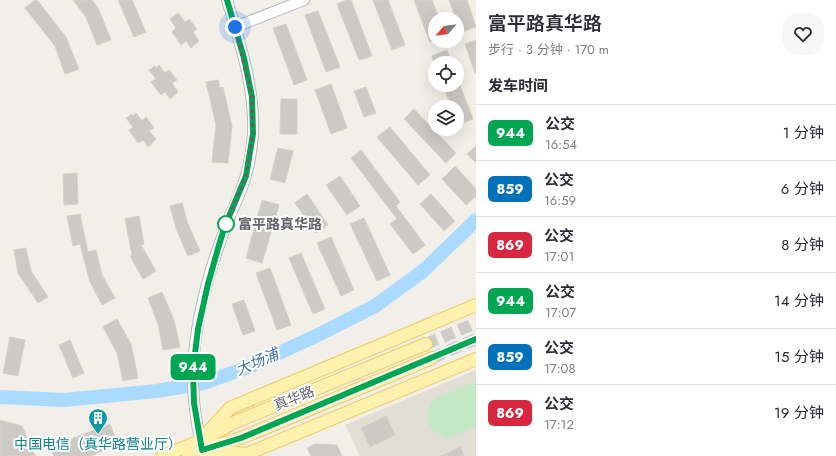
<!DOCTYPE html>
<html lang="zh">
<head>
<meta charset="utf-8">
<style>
  body { margin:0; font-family:Jost,"Noto Sans SC",sans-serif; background:#f7f7f7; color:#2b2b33; height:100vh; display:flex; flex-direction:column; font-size:15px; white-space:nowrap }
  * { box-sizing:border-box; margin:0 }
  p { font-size:13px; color:#7c7c81 }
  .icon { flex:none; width:22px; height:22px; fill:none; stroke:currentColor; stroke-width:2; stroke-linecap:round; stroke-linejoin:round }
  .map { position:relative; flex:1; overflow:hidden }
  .drawer { display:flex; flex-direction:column; background:#fff; width:360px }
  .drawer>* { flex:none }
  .badge { padding:0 8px; border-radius:6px; font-size:14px; line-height:26px }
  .needle { width:26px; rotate:242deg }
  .fabs { position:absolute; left:428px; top:12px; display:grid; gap:8px }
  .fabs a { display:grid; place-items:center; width:36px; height:36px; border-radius:50%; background:#fff; box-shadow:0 4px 16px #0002; font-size:20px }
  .you { position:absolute; width:20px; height:20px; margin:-10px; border:3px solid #fff; border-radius:50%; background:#1a73e8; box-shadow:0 0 0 6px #1a73e833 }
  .map>.badge { position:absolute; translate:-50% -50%; box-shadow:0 0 0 2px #fff }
  h2 { padding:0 12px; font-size:15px; line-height:36px }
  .round { display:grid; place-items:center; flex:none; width:42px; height:42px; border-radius:16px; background:#f7f7f7 }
  .summary { display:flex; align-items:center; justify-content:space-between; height:68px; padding:0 12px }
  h1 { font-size:19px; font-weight:600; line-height:30px }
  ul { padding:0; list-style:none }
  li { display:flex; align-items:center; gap:12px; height:56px; padding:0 12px; border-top:1px solid #e1e1e2 }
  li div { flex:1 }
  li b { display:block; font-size:15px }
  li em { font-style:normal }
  li .badge { min-width:44px; font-weight:700; text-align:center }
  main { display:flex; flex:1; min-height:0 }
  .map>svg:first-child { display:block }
  .education { fill:#e1ded6 }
  .green { fill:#c5e8c5 }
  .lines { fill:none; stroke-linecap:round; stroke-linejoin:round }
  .river { stroke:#aadaff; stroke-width:14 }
  .building { fill:#cccac5; stroke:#d6d1c6 }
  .major-tunnel { stroke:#ccccc8; stroke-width:12; stroke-dasharray:12 6; stroke-linecap:butt }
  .minor-casing { stroke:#b5b8bc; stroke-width:12 }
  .major-casing { stroke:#f2c960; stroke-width:14 }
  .minor { stroke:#fff; stroke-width:10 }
  .major { stroke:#fff2af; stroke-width:12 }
  .line-casing { stroke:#fff; stroke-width:9 }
  .line { stroke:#00a651; stroke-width:6 }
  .walk { stroke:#5f6368; stroke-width:4; stroke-dasharray:0 7.2 }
  .stop-dot { fill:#fff; stroke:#00a651; stroke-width:2 }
  .labels { text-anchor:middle; stroke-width:4; stroke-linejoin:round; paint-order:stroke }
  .stop-label { font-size:14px; font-weight:bold; fill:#5f6368; stroke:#fff; text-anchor:start }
  .street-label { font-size:14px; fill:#5f6368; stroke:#fff }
  .culture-label { font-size:14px; fill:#0d838f; stroke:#fff }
  .water-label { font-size:15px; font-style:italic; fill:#4174aa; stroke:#fff }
</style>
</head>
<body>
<main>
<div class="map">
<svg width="476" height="456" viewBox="0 0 476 456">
  <rect width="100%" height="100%" fill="#f1efe8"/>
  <!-- education -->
  <path class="education" d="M476 370V456H360L345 425Z"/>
  <!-- green -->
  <path class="green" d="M476 382V426L448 438C445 436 440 435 436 432 424 424 426 406 436 398Z"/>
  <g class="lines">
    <!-- river -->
    <path class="river" d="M0 397 64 400 157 391 204 383 251 366 320 334 375 306 423 271 476 220"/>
  </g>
  <!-- building -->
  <g class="building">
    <path d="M35 0H37L66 37 79 69 65 74 55 46 25 8Z"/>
    <path d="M73 0H92L98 8 111 40 97 45 86 17Z"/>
    <path d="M118 0H132L146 32 134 37Z"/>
    <path d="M347 0H351L372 56 359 60 337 4Z"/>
    <path d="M373 0H388L405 45 392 50Z"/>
    <path d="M414 0H432L439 19H435V40L430 42Z"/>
    <path d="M449 0H467L476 27 461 32Z"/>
    <path d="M318 11 340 67 326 72 305 15Z"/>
    <path d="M178 13 185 22 189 19 197 29 193 32 199 41 191 48 186 41 181 45 172 32 176 28 170 19Z"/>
    <path d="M286 24 307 80 294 85 273 28Z"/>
    <path d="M476 40V73H475L465 44Z"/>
    <path d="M447 50 452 63H434L432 56Z"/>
    <path d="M159 65 165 73 169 70 177 80 172 83 178 92 170 99 165 92 161 95 151 82 156 79 149 70 155 66 156 68Z"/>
    <path d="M218 80 220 88 223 87 232 126 228 163 212 162 216 125 206 82Z"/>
    <path d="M331 84 347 128 331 134 315 90Z"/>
    <path d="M443 85H460L473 119 457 125V107H451Z"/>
    <path d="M366 87 376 113 364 117 354 91Z"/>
    <path d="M281 99H297V134H280Z"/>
    <path d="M414 109 456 153 446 163 404 119Z"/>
    <path d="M136 113 142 121 146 117 154 128 149 131 156 139 148 147 143 140 138 143 129 130 133 127 126 118 132 114 133 116Z"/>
    <path d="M390 127 430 175 418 185 377 137Z"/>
    <path d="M476 146V163L467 154Z"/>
    <path d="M278 148 293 151 285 183 270 179Z"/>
    <path d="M361 150 400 202 396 206 425 245 413 254 390 224 397 219 351 158Z"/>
    <path d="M455 166 476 189V196L466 205 442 179Z"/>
    <path d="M77 173 78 204 64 205 63 174Z"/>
    <path d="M340 176 360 206 347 215 326 185Z"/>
    <path d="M307 194 328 225 316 233 295 203Z"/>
    <path d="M431 194 455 221 444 231 420 204Z"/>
    <path d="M262 200 279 205 262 263 246 258Z"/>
    <path d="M182 203 188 224 200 251 188 256 177 231 170 206Z"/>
    <path d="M80 214 88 252 96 250 102 275 115 298 102 305 90 282 80 244 73 246 67 216Z"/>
    <path d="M139 216 144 244 141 245 156 271 143 279 130 256 132 255 125 219Z"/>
    <path d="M364 218 390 275 377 281 350 224Z"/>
    <path d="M331 237 354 290 341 296 317 243Z"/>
    <path d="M26 248 31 271 48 297 38 303 18 273 14 250Z"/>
    <path d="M301 253 325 309 313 314 289 258Z"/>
    <path d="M270 268 291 325 277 330 256 273Z"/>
    <path d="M162 292 174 320 180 347 163 350 158 324 148 298Z"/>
    <path d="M244 300 255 331 243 335 232 304Z"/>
    <path d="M117 319 131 344 138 378 123 381 117 353 103 327Z"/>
    <path d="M10 337 25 340 18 376 3 373Z"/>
    <path d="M70 340 84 373 73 378 59 345Z"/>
    <path d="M386 416 395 435 370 447 361 428Z"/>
    <path d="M0 420 22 426 35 456H0Z"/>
    <path d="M110 424 118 445 90 456H54L50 447Z"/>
    <path d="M315 444 337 445 342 456H311L307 448Z"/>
    <path d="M460 447 464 456H441Z"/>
  </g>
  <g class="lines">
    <!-- major-tunnel -->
    <g class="major-tunnel">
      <path d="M426 344 476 323"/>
      <path d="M432 358 476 339"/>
    </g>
    <defs>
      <g id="minor">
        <path d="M235 27 304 0"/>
        <path d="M201 446C196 421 192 395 193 370 195 323 209 270 226 226 232 209 242 192 246 175 250 162 252 147 253 133 255 88 240 43 227 0"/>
      </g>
      <g id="major">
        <path d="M200 441 230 408 476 305"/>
        <path d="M202 450 247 454 476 359"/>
        <path d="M163 456 200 441 235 422 426 344"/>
        <path d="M188 456 202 450 241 438 432 358"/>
      </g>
    </defs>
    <!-- minor casing -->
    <use href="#minor" class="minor-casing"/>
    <!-- major casing -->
    <use href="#major" class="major-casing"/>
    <!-- minor -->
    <use href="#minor" class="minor"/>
    <!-- major -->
    <use href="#major" class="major"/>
  </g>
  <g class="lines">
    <defs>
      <path id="line" d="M227 0 244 58 252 97 253 134 246 176 225 226 219 245 208 284 198 329 193 370 194 403 202 450 241 438 476 339"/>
    </defs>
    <!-- line casing -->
    <use href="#line" class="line-casing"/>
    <!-- line -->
    <use href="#line" class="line"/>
    <!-- walk -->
    <path class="walk" d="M226 224 225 226 246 176 253 134 252 97 235 27"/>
  </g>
  <!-- icons -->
  <defs>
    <symbol id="building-pin" viewBox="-11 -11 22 30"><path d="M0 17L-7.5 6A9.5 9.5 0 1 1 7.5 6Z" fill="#0f9aa8" stroke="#fff"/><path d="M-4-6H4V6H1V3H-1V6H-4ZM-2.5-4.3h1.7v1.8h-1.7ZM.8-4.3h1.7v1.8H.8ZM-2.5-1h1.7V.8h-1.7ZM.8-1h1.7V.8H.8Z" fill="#fff"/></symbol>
  </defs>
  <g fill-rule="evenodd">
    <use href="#building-pin" x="87" y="407" width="22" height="30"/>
  </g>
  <!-- markers -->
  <circle class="stop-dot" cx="226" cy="224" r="8"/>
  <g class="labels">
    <!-- stop labels -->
    <g class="stop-label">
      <text x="238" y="229">富平路真华路</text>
    </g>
    <!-- street labels -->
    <g class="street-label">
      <text transform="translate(294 398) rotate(-22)" y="5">真华路</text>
    </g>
    <!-- culture labels -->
    <g class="culture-label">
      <text x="98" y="449">中国电信（真华路营业厅）</text>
    </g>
    <!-- water labels -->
    <g class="water-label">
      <text transform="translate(257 362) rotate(-23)" y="5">大场浦</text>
    </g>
  </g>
</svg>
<div class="fabs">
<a><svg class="needle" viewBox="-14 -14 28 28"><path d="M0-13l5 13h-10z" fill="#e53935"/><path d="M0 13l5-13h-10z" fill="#7c7c81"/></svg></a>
<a><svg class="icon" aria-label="locate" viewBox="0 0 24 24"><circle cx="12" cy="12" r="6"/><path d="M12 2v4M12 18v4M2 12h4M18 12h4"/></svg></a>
<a><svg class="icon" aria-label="layers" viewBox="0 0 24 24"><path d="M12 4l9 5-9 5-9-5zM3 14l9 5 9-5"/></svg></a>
</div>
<div class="you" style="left:235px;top:27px"></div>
<b class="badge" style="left:193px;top:367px;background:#00a651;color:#fff">944</b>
</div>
<section class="drawer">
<div class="summary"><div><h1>富平路真华路</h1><p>步行 · 3 分钟 · 170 m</p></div><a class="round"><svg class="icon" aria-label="heart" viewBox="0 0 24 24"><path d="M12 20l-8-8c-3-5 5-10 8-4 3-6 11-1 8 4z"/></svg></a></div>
<h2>发车时间</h2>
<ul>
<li><span class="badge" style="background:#00a651;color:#fff">944</span><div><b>公交</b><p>16:54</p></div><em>1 分钟</em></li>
<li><span class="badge" style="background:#0072bc;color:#fff">859</span><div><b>公交</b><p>16:59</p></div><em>6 分钟</em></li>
<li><span class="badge" style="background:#d7263d;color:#fff">869</span><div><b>公交</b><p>17:01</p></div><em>8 分钟</em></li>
<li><span class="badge" style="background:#00a651;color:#fff">944</span><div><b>公交</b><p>17:07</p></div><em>14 分钟</em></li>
<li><span class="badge" style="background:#0072bc;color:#fff">859</span><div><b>公交</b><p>17:08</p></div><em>15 分钟</em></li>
<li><span class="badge" style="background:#d7263d;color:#fff">869</span><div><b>公交</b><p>17:12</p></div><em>19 分钟</em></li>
</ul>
</section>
</main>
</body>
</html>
